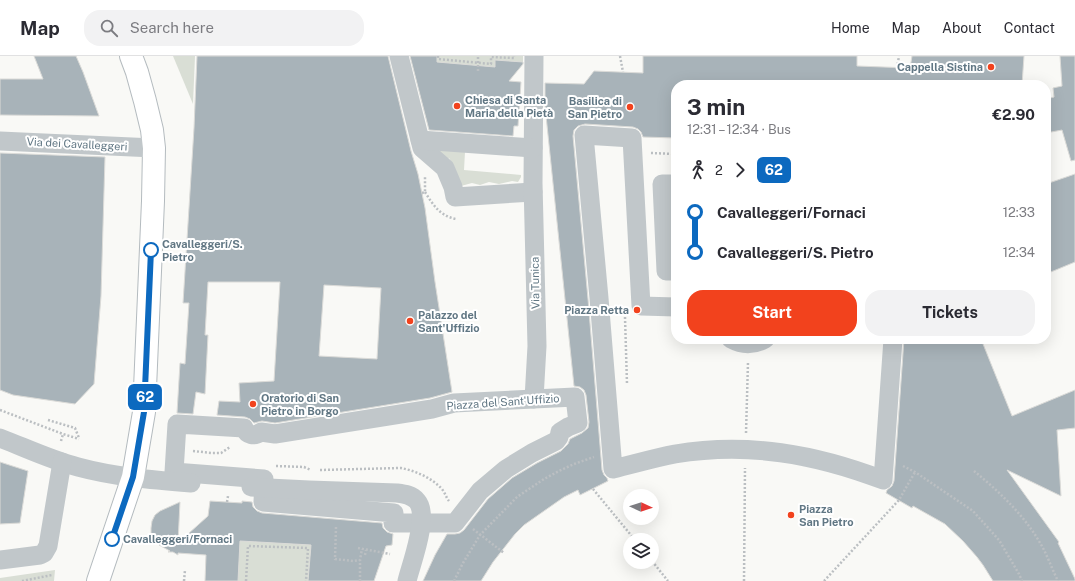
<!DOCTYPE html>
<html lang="en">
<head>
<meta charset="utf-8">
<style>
  body { margin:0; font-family:"Public Sans",sans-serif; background:#f2f2f3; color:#2b2b33; height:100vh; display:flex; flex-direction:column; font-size:15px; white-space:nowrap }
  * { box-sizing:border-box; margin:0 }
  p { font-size:13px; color:#7c7c81 }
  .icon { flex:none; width:22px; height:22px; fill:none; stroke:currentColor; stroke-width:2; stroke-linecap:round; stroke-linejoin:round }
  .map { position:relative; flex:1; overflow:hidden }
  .drawer { position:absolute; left:671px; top:24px; width:380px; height:264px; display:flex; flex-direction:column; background:#fff; border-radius:16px; box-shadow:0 4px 16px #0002 }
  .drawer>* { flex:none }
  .badge { padding:0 8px; border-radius:6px; font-size:14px; line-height:26px }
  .needle { width:26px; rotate:93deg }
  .fabs { position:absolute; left:623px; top:433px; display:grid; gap:8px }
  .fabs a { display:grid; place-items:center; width:36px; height:36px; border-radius:50%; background:#fff; box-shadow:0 4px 16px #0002; font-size:20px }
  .map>.badge { position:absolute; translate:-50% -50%; box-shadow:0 0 0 2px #fff }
  .legs { display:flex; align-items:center; gap:6px; height:44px; padding:0 16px; font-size:13px }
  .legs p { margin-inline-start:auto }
  .head { display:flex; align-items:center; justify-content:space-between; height:68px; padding:0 16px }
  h1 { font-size:22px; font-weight:700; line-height:30px }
  .action { display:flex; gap:8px; margin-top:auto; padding:8px 16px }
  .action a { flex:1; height:46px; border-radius:16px; background:#f2421d; color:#fff; font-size:16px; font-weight:700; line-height:46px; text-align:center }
  .action a+a { background:#f2f2f3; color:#2b2b33 }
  ul { padding:0 16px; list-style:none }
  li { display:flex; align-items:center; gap:14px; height:40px; font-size:15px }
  li i { display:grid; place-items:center; width:6px; height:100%; margin:0 5px; background:currentColor }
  li i::after { content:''; width:10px; height:10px; margin:-5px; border:3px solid; border-radius:50%; background:#fff }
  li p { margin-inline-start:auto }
  li:first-child i { background:linear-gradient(#0000 50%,currentColor 0) }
  li:last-child i { background:linear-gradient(currentColor 50%,#0000 0) }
  header { display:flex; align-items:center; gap:24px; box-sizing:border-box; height:56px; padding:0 20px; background:#fff; border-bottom:1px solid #e1e1e2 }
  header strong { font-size:19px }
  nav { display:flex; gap:22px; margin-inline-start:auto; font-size:14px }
  .search { width:280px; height:36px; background:#f2f2f3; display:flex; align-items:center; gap:10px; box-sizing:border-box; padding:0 14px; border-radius:16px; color:#7c7c81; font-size:15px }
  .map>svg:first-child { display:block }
  .green { fill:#d9ded5 }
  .building { fill:#a8b3b9; stroke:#dbdbd8; fill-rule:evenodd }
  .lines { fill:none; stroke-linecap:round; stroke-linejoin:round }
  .major-casing { stroke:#b4bbbf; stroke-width:24 }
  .path { stroke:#bbbfc2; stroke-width:2.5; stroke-dasharray:2 2; stroke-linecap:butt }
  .minor { stroke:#c1c7ca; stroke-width:19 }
  .major { stroke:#fff; stroke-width:22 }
  .line-1-casing { stroke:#fff; stroke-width:9 }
  .line-1 { stroke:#0c69bf; stroke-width:6 }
  .poi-dot { fill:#f2421d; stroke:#fff; stroke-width:1.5 }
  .stop-1-dot { fill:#fff; stroke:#0c69bf; stroke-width:2 }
  .labels { text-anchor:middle; stroke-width:4; stroke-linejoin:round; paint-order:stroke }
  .poi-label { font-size:11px; font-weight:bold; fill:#617784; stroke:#fff; text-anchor:start }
  .street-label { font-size:11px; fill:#617784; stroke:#fff }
  .stop-label { font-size:11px; font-weight:bold; fill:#617784; stroke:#fff; text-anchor:start }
</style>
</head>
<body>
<header>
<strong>Map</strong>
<div class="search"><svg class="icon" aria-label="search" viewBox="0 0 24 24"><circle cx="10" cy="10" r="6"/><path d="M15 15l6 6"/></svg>Search here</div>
<nav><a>Home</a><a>Map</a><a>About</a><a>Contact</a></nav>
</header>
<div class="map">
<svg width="1075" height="525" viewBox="0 0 1075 525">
  <rect width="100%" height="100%" fill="#f9f9f6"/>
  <!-- green -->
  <g class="green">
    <path d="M173 0H195L193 48Z"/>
    <path d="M437 0H523V6L495 4V11L437 6Z"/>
    <path d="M440 94 465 96 464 114 521 119V121L518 126 512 125 499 128 489 126 480 129 472 127 461 130 454 110 449 102 447 104 437 99Z"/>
    <path d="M240 485 311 489 308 525H238Z"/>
    <path d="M55 514 54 525H0V522Z"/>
  </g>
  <!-- building -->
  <g class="building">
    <path d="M34 0H76L83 16 99 60 0 59V23H43Z"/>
    <path d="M197 0H388L411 95 418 118 425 152 435 226 452 336 430 342 275 367 262 365 254 367 250 363 245 361 217 359 219 345 240 346 239 327 274 325 280 226H208L205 279H208L205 338 196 336 193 358 177 357 180 307 185 308 189 247H183L194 72ZM324 229 381 232 377 303 319 300Z"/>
    <path d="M410 0H437V6L495 11V4L523 6V8L509 25 521 26 518 70H514L513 80 429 74Z"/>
    <path d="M643 0H857V10L910 12 912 0H1024L1022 29H676V82L643 81 641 76 638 73 633 71 585 68 578 70 574 74 573 80 588 243 602 414 604 419 607 422 608 425 580 439 578 434 564 441 524 469 515 478 493 506 481 525H423L435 499 447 478H455L460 477 464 474 488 443 512 422 537 407 561 395 568 388 570 383 582 377 588 372 589 366 586 339 584 334 580 331 574 330 545 50V27L584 28 594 15 643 17Z"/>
    <path d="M1060 0H1075V104L1071 105 1062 74 1046 77V43L1054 41 1053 32 1062 30Z"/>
    <path d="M0 97 105 101 101 240 94 328 75 348 13 339 0 334Z"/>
    <path d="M1075 118V206L1046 218V128Z"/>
    <path d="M904 283H981L1012 360 1075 334V372L1057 374 1061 440 1007 414 1059 486 1058 487 1075 523V525H993L983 509 977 501 963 485 945 468 913 450 912 452 886 437 887 434 892 430 894 425Z"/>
    <path d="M0 406 28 415 20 467 0 468Z"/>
    <path d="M210 445 242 447V445L252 446 253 451 257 455 262 457 382 467 383 472 387 476 393 478 392 489 386 490 374 525H308L311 489 240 485 238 525H205L206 499 178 497V499L173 496H168L170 495 159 489 154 484 151 478V472L152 465 155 459 160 455 180 446 178 487 208 460Z"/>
  </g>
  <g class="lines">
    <defs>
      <path id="major" d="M98 525 133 421 144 356 153 145 154 92 152 74 145 45 137 16 131 0"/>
    </defs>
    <!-- major casing -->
    <use href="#major" class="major-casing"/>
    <!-- path -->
    <g class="path">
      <path d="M438 0V3L491 8V1L514 2V0"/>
      <path d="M620 0 623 16"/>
      <path d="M897 12 899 0"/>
      <path d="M478 15V0"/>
      <path d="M651 97 676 98"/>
      <path d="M425 136C433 149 440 160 456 163"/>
      <path d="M422 137 425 136V120"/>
      <path d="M625 261 627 328"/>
      <path d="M0 354 63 378 79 383"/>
      <path d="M48 364 75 372 79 382"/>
      <path d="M746 377 748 306"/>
      <path d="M61 385 63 378"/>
      <path d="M193 395 212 397H221L230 391"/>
      <path d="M276 410 304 411 311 414"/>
      <path d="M903 410 915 416 973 455 999 484 1019 518 1022 525"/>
      <path d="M320 414 401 412C416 415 432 422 442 433 445 437 446 441 449 445"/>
      <path d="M974 415C1001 437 1028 463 1044 494 1049 504 1053 515 1058 525"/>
      <path d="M593 433 635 484"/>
      <path d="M227 446 228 440"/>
      <path d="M336 471 335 503 353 505 360 504 362 493"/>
      <path d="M473 473 504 497"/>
      <path d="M358 492 390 498"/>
      <path d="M365 499 366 494"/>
      <path d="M652 505 668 525"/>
      <path d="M22 525 52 519"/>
      <path d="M184 525 185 514"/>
      <path d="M246 525 248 490 308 492 306 525"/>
      <path d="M360 525V504"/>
      <path d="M454 525 463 507 480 479 517 441 544 423 559 415 574 408 594 401"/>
      <path d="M744 525 745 412"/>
      <path d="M824 525 899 444 915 416"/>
    </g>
    <!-- minor -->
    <g class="minor">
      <path d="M399 0 422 92 445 112 453 131 455 141 533 136"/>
      <path d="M534 0 533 127 537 290 534 343"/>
      <path d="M420 84 533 92"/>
      <path d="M0 85 154 92"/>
      <path d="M676 128H662L666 215H676"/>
      <path d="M676 251 641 250 632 82 584 79 599 242 613 413C634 408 654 402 675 398 748 386 815 398 883 424L893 283"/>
      <path d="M731 283C742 289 754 289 765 283"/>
      <path d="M575 341 578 367 568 371 560 376 559 381 556 385 532 397 506 413 480 435 455 467H393L394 457 263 446 264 423 174 416 177 368 244 372C247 379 254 381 261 376L275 378 432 353 454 347Z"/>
      <path d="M0 382C26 392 51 404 78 411 115 421 153 424 191 427"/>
      <path d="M251 431 309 434 397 437C405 438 412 439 417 445 430 460 411 508 407 525"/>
      <path d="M0 504 40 499 44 497 48 490 62 406"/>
    </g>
    <!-- major -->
    <use href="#major" class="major"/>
  </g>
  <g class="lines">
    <defs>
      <path id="line-1" d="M112 483 133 421 144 356 151 194"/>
    </defs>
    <!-- line-1 casing -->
    <use href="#line-1" class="line-1-casing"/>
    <!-- line-1 -->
    <use href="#line-1" class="line-1"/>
  </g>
  <!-- markers -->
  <g class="poi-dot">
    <circle cx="991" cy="11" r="4"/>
    <circle cx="457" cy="50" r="4"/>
    <circle cx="630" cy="51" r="4"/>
    <circle cx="637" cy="254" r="4"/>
    <circle cx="410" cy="265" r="4"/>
    <circle cx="253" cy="348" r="4"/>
    <circle cx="791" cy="459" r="4"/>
  </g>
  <g class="stop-1-dot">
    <circle cx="151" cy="194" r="7"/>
    <circle cx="112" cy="483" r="7"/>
  </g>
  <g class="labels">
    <!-- poi labels -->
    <g class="poi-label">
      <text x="983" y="15" text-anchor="end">Cappella Sistina</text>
      <text x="465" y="48">Chiesa di Santa<tspan x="465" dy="13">Maria della Pietà</tspan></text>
      <text x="622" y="49" text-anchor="end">Basilica di<tspan x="622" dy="13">San Pietro</tspan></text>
      <text x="629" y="258" text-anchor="end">Piazza Retta</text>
      <text x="418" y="263">Palazzo del<tspan x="418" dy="13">Sant'Uffizio</tspan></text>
      <text x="261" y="346">Oratorio di San<tspan x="261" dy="13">Pietro in Borgo</tspan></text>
      <text x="799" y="457">Piazza<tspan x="799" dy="13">San Pietro</tspan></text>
    </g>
    <!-- street labels -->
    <g class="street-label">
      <text transform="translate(77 88) rotate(3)" y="4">Via dei Cavalleggeri</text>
      <text transform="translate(535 227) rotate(-91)" y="4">Via Tunica</text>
      <text transform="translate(503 346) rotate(-4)" y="4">Piazza del Sant'Uffizio</text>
    </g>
    <!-- stop labels -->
    <g class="stop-label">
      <text x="162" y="192">Cavalleggeri/S.<tspan x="162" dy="13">Pietro</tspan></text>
      <text x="123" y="487">Cavalleggeri/Fornaci</text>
    </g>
  </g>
</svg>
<div class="fabs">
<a><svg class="needle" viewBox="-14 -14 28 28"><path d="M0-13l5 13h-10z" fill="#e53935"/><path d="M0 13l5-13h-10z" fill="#7c7c81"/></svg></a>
<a><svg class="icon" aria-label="layers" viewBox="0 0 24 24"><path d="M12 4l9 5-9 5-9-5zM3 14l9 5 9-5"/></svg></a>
</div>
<b class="badge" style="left:145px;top:341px;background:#0c69bf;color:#fff">62</b>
<section class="drawer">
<div class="head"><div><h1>3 min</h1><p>12:31 – 12:34 · Bus</p></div><b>€2.90</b></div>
<div class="legs"><svg class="icon" aria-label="walk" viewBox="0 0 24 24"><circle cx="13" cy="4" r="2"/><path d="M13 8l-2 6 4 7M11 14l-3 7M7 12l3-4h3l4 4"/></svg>2<svg class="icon" aria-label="forward" viewBox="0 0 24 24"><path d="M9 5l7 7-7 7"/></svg><b class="badge" style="background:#0c69bf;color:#fff">62</b></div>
<ul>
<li><i style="color:#0c69bf"></i><b>Cavalleggeri/Fornaci</b><p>12:33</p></li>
<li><i style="color:#0c69bf"></i><b>Cavalleggeri/S. Pietro</b><p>12:34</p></li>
</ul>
<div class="action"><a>Start</a><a>Tickets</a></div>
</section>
</div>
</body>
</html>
